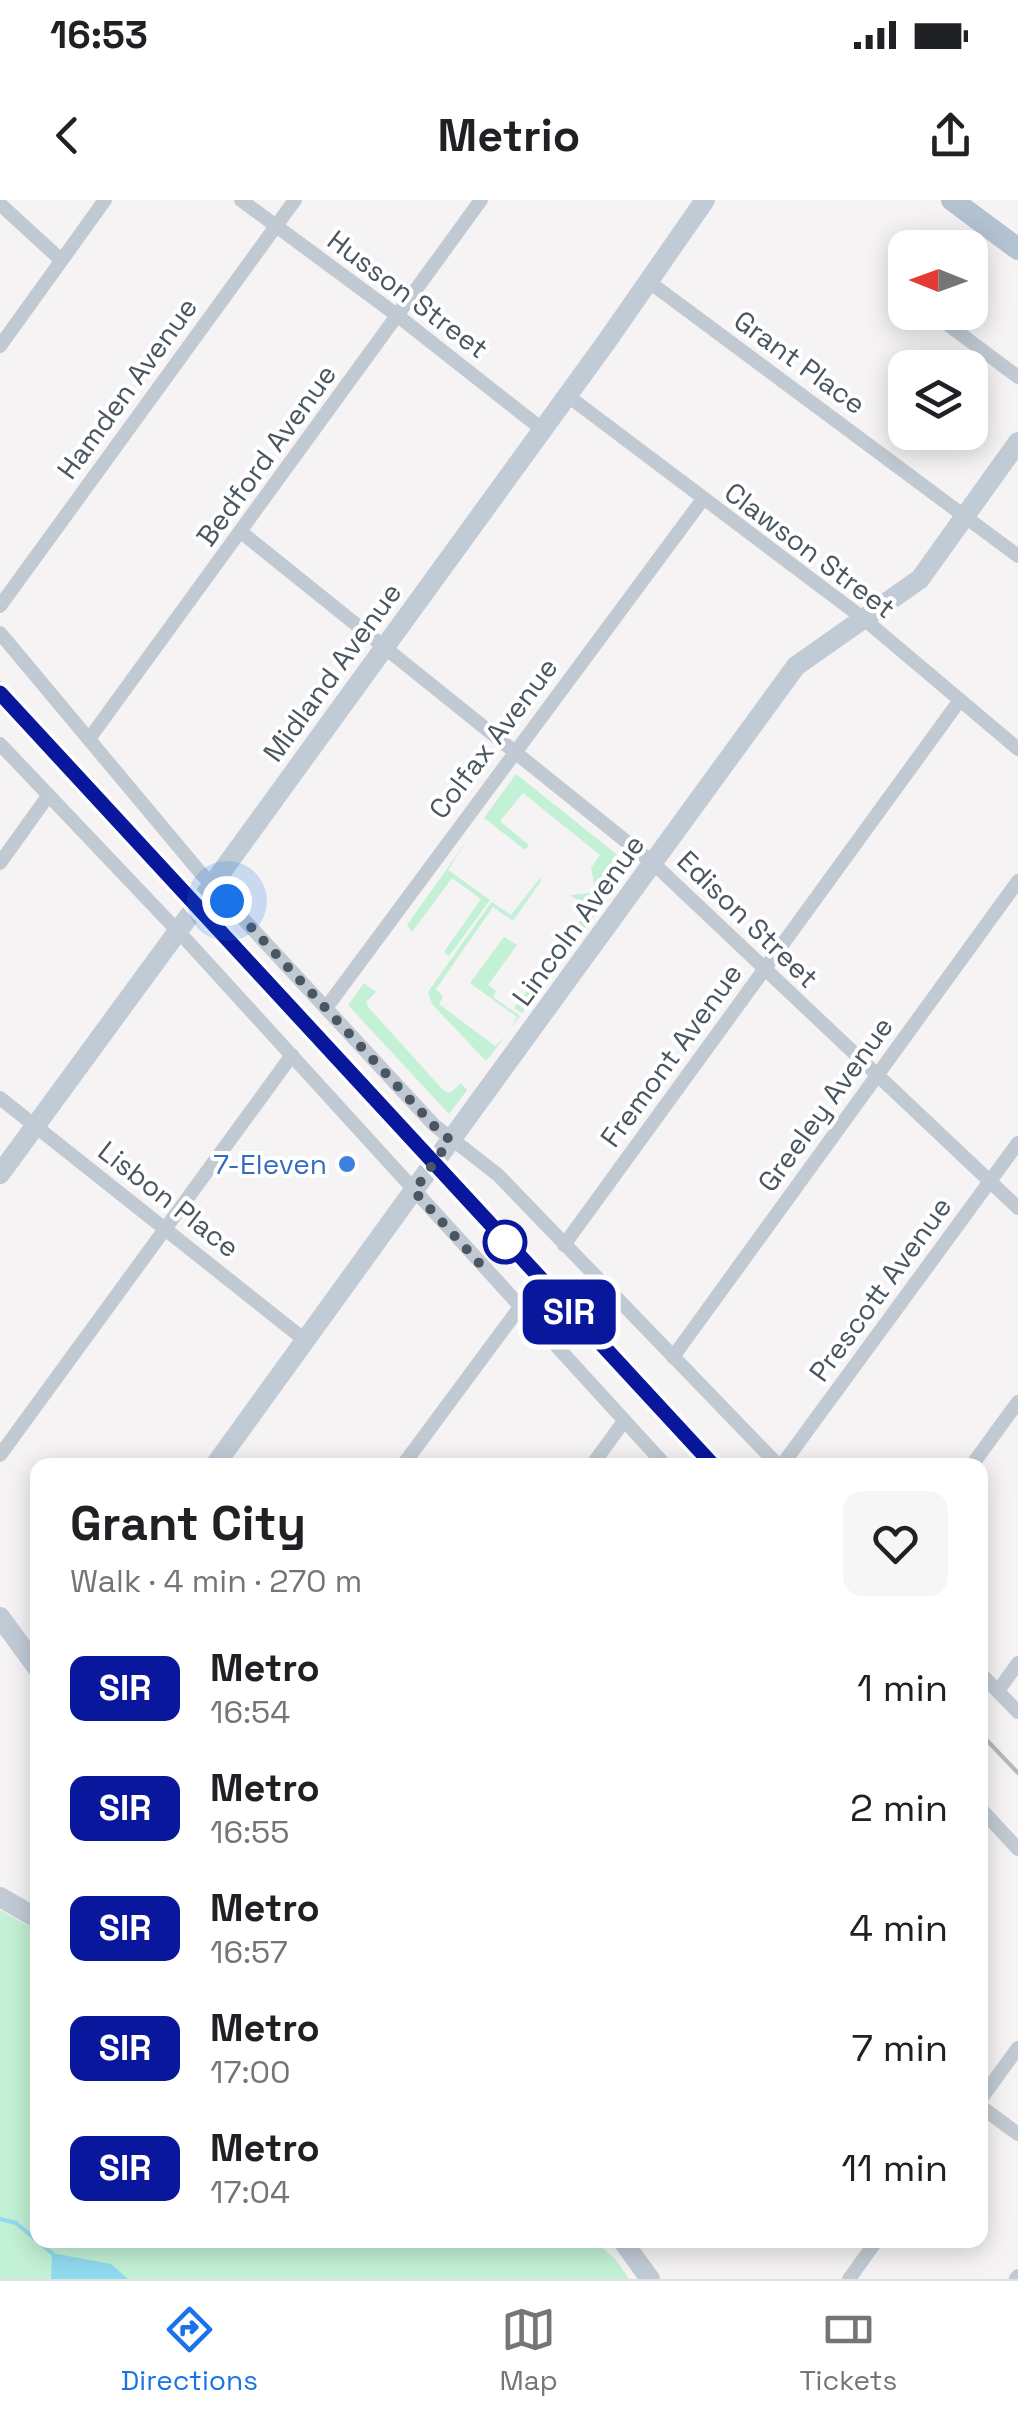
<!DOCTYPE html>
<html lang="en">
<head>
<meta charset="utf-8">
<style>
  body { margin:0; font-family:"Space Grotesk",sans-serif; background:#f6f6f6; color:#202124; height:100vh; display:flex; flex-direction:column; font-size:38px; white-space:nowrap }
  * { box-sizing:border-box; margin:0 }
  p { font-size:32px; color:#757577 }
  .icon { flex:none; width:55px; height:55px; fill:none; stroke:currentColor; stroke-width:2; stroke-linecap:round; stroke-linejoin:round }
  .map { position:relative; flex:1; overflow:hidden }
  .details { position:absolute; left:30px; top:1258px; width:958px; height:790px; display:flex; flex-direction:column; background:#fff; border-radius:20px; box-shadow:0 5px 25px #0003 }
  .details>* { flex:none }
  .badge { padding:0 20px; border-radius:15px; font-size:35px; line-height:65px }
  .needle { width:65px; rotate:271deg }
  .tools { position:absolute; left:888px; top:30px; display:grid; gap:20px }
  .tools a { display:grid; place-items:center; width:100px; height:100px; border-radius:20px; background:#fff; box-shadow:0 5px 25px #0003; font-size:50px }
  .you { position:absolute; width:50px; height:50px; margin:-25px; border:8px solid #fff; border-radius:50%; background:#1a73e8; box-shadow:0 0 0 15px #1a73e833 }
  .map>.badge { position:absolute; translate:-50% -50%; box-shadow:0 0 0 5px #fff }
  .round { display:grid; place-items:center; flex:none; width:105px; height:105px; border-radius:20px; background:#f6f6f6 }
  .head { display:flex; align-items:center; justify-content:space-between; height:170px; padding:0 40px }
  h1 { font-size:48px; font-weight:700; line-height:75px }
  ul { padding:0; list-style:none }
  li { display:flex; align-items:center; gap:30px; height:120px; padding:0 40px }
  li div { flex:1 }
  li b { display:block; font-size:38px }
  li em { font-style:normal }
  li .badge { min-width:110px; font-weight:700; text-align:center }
  .status { display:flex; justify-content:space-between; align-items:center; height:70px; padding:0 50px; background:#fff; direction:ltr }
  .status svg { height:28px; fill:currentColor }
  header { display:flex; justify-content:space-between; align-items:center; height:130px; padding:0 40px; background:#fff; font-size:45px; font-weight:700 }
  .tab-bar { display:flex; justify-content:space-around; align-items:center; height:140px; border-top:2px solid #e0e0e0; background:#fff; font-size:28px; color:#757577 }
  .tab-bar a { display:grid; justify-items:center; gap:5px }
  .tab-bar .selected { color:#1a73e8 }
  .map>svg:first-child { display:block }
  .green { fill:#c3f1d5 }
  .water { fill:#90daee }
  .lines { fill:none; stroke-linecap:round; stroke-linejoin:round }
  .stream { stroke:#90daee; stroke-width:4 }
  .street { stroke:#c1cad2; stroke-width:14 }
  .secondary { stroke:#c1cbd6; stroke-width:20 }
  .primary { stroke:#b3c2d1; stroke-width:22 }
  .rail { stroke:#b5b8bd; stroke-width:4 }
  .secondary-bridge { stroke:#c1cbd6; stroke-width:20 }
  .line-casing { stroke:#fff; stroke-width:22 }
  .line { stroke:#08179c; stroke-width:15 }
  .walk { stroke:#4a5661; stroke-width:10; stroke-dasharray:0 18 }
  .shop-dot { fill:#3f7fe0; stroke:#fff; stroke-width:4 }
  .stop-dot { fill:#fff; stroke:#08179c; stroke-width:5 }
  .labels { text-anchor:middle; stroke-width:8; stroke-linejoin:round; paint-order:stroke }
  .street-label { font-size:28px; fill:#4a5661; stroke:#fff }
  .shop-label { font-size:28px; fill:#366cbe; stroke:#fff; text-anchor:end }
</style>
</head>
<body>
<div class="status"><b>16:53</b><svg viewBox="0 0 49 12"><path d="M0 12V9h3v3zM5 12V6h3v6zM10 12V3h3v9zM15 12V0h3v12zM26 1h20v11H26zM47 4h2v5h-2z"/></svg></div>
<header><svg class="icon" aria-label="back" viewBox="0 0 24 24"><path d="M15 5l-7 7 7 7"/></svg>Metrio<svg class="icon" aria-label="share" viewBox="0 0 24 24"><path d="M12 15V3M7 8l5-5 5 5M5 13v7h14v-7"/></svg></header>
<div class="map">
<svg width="1018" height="2079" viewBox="0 0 1018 2079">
  <rect width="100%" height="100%" fill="#f5f3f3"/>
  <!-- green -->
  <g class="green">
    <path d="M516 574 630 665 607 697 595 688 591 668 600 655 523 593 500 621 529 645 525 650 484 618Z"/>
    <path d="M469 638 448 670 490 700 449 756 444 752 481 699 452 678 412 732 407 725Z"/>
    <path d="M540 678 541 681 513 721 493 707 436 789 443 797 439 804 495 846 505 837 486 861 432 804 428 792 490 704 492 702 511 715Z"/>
    <path d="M594 693 604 702 522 813 514 808 585 715 587 707 570 695Z"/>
    <path d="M504 737 517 745 488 785 496 791 493 797 520 816 511 828 517 817 470 783Z"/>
    <path d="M364 783 376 792 366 802 369 808 443 890 450 893 461 883 467 890 449 914 348 805Z"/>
    <path d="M0 1710 37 1731 38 2040H594L617 2061 629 2079H0Z"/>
  </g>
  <!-- water -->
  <path class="water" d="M52 2053 111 2064 128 2079H51Z"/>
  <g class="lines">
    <!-- stream -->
    <path class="stream" d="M0 2019 16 2023 53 2054"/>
    <!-- street -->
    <g class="street">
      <path d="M241 0 398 116 543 230"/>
      <path d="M0 4 61 60"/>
      <path d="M648 81 1018 356"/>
      <path d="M931 112 1018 177"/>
      <path d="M0 146 105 0"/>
      <path d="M568 196 864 419 1018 549"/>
      <path d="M241 332 653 663 1018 1008"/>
      <path d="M0 406 295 0"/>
      <path d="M0 433 199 671 434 925 498 975 778 1265"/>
      <path d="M89 539 481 0"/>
      <path d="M0 544 190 744 665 1265"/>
      <path d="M0 663 48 596"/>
      <path d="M326 808 703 299"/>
      <path d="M0 898 306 1141"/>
      <path d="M564 1045 960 500"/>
      <path d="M673 1157 1018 681"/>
      <path d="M0 1255 292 855"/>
      <path d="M403 1265 520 1107"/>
      <path d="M592 1265 624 1221"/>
      <path d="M782 1265 1018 943"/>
      <path d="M972 1265 1018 1202"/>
      <path d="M980 1473 1018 1512"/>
      <path d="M998 1491 1018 1463"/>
      <path d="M980 1608 1018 1649"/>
      <path d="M980 1900 1018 1848"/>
      <path d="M980 1906 1018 1934"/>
      <path d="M849 2079 877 2040"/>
      <path d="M1016 2079 1018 2076"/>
    </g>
    <!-- secondary -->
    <g class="secondary">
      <path d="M212 685 607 141 705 0"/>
      <path d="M445 948 796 466 920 379 1018 242"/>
      <path d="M0 974 178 731"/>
      <path d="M215 1265 419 983"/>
      <path d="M0 1417 38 1469"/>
      <path d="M0 1697 38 1719"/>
      <path d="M622 2040 650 2079"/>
    </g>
    <!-- primary -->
    <path class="primary" d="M952 0 1018 49"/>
    <!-- rail -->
    <g class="rail">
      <path d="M0 483 725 1265"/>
      <path d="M980 1533 1018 1573"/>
    </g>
    <!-- secondary-bridge -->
    <g class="secondary-bridge">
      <path d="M178 731 212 685"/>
      <path d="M419 983 445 948"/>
    </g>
  </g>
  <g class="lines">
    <defs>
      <path id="line" d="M0 493 713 1265"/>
    </defs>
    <!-- line casing -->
    <use href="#line" class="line-casing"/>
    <!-- line -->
    <use href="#line" class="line"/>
    <!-- walk -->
    <path class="walk" d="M227 701 436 928 450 940 414 991 480 1064 505 1042"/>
  </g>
  <!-- markers -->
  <circle class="shop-dot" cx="347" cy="964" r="10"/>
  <circle class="stop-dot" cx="505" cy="1042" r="20"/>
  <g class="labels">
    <!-- street labels -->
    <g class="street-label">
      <text transform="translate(408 94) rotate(37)" y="10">Husson Street</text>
      <text transform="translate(800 162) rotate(36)" y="10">Grant Place</text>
      <text transform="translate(127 188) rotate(-54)" y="10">Hamden Avenue</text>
      <text transform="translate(266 255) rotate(-54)" y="10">Bedford Avenue</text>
      <text transform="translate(810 350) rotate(37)" y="10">Clawson Street</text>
      <text transform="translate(332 472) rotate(-54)" y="10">Midland Avenue</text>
      <text transform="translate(493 538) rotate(-53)" y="10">Colfax Avenue</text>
      <text transform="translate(748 719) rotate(44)" y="10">Edison Street</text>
      <text transform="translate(578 720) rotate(-54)" y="10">Lincoln Avenue</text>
      <text transform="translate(671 855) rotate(-54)" y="10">Fremont Avenue</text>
      <text transform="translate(825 904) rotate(-54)" y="10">Greeley Avenue</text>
      <text transform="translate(169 999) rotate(38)" y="10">Lisbon Place</text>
      <text transform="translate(880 1089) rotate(-54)" y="10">Prescott Avenue</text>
    </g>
    <!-- shop labels -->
    <g class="shop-label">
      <text x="327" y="974">7-Eleven</text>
    </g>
  </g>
</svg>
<div class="tools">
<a><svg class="needle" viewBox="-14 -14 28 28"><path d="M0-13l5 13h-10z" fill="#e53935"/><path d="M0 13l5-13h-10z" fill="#757577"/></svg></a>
<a><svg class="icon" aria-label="layers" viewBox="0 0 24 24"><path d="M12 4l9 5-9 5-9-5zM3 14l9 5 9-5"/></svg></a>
</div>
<div class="you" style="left:227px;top:701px"></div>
<b class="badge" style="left:569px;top:1112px;background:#08179c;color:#fff">SIR</b>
<section class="details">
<div class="head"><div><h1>Grant City</h1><p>Walk · 4 min · 270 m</p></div><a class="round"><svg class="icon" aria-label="heart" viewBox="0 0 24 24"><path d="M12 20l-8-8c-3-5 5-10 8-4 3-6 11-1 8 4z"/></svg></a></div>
<ul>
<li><span class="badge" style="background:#08179c;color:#fff">SIR</span><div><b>Metro</b><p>16:54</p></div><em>1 min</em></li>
<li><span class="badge" style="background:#08179c;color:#fff">SIR</span><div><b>Metro</b><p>16:55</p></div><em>2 min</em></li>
<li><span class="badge" style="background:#08179c;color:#fff">SIR</span><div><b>Metro</b><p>16:57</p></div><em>4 min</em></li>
<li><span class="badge" style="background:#08179c;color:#fff">SIR</span><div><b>Metro</b><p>17:00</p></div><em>7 min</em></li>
<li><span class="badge" style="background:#08179c;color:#fff">SIR</span><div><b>Metro</b><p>17:04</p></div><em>11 min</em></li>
</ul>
</section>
</div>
<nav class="tab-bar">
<a class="selected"><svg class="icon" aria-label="directions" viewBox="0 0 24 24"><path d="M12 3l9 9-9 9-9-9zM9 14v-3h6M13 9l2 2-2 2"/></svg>Directions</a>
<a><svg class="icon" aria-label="map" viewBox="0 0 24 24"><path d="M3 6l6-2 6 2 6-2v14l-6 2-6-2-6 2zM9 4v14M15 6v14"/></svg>Map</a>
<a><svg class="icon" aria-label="tickets" viewBox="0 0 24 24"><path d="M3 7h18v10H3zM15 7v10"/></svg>Tickets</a>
</nav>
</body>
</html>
